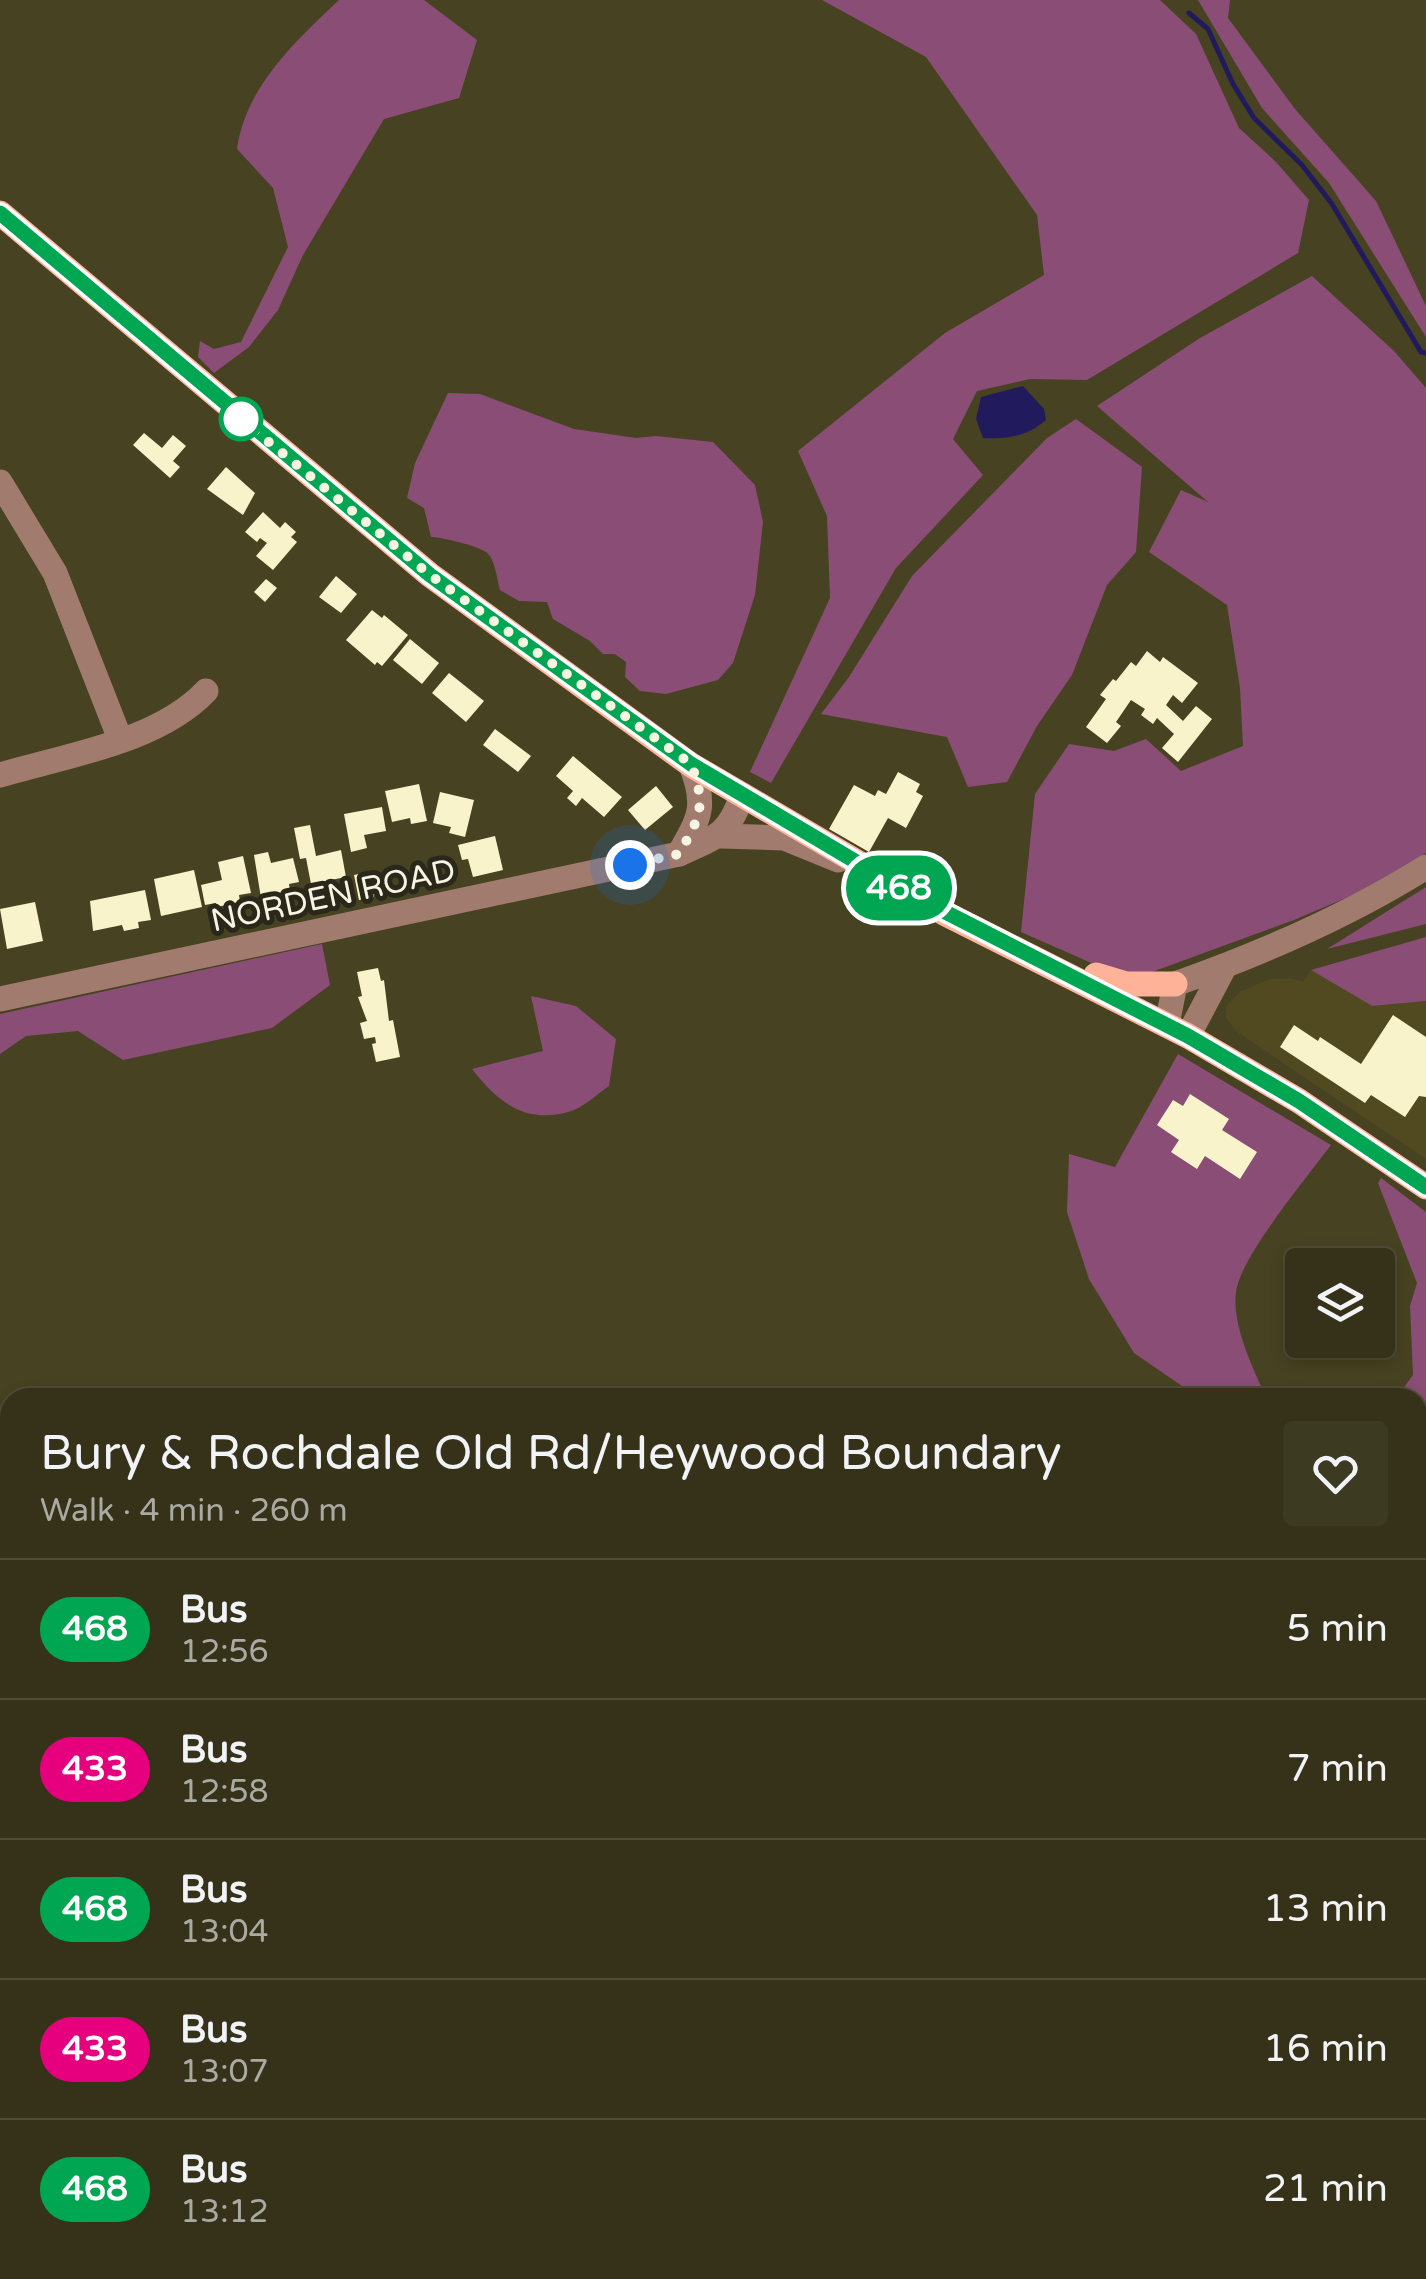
<!DOCTYPE html>
<html lang="en">
<head>
<meta charset="utf-8">
<style>
  body { margin:0; font-family:"Varela Round",sans-serif; background:#3d3a22; color:#f1f3f6; height:100vh; display:flex; flex-direction:column; font-size:38px; white-space:nowrap }
  * { box-sizing:border-box; margin:0 }
  p { font-size:32px; color:#aaaaa2 }
  .icon { flex:none; width:55px; height:55px; fill:none; stroke:currentColor; stroke-width:2; stroke-linecap:round; stroke-linejoin:round }
  .map { position:relative; flex:1; overflow:hidden }
  .side { position:absolute; left:0px; top:1388px; width:1428px; height:892px; display:flex; flex-direction:column; background:#353219; border-radius:30px 30px 0 0; box-shadow:0 5px 15px #0003,0 0 0 2px #4f4d38 }
  .side>* { flex:none }
  .badge { padding:0 20px; border-radius:32px; font-size:35px; line-height:65px }
  .fabs { position:absolute; left:1285px; top:1248px; display:grid; gap:20px }
  .fabs a { display:grid; place-items:center; width:110px; height:110px; border-radius:10px; background:#353219; box-shadow:0 5px 15px #0003,0 0 0 2px #4f4d38; font-size:50px }
  .you { position:absolute; width:50px; height:50px; margin:-25px; border:8px solid #fff; border-radius:50%; background:#1a73e8; box-shadow:0 0 0 15px #1a73e833 }
  .map>.badge { position:absolute; translate:-50% -50%; box-shadow:0 0 0 5px #fff }
  .round { display:grid; place-items:center; flex:none; width:105px; height:105px; border-radius:10px; background:#3d3a22 }
  .head { display:flex; align-items:center; justify-content:space-between; height:170px; padding:0 40px }
  h1 { font-size:48px; font-weight:600; line-height:75px }
  ul { padding:0; list-style:none }
  li { display:flex; align-items:center; gap:30px; height:140px; padding:0 40px; border-top:2px solid #4f4d38 }
  li div { flex:1 }
  li b { display:block; font-size:38px }
  li em { font-style:normal }
  li .badge { min-width:110px; font-weight:700; text-align:center }
  .map>svg:first-child { display:block }
  .built { fill:#514a21 }
  .green { fill:#8a4e76 }
  .water { fill:#211b5d }
  .lines { fill:none; stroke-linecap:round; stroke-linejoin:round }
  .stream { stroke:#211b5d; stroke-width:5 }
  .building { fill:#f9f3cc }
  .minor { stroke:#a17b6e; stroke-width:25 }
  .major { stroke:#feb398; stroke-width:25 }
  .line-casing { stroke:#fff; stroke-width:22 }
  .line { stroke:#00a651; stroke-width:15 }
  .walk { stroke:#f7f4e1; stroke-width:10; stroke-dasharray:0 18 }
  .stop-dot { fill:#fff; stroke:#00a651; stroke-width:5 }
  .labels { text-anchor:middle; stroke-width:10; stroke-linejoin:round; paint-order:stroke }
  .street-label { font-size:32px; fill:#f7f4e1; stroke:#2a281a }
</style>
</head>
<body>
<div class="map">
<svg width="1426" height="2279" viewBox="0 0 1426 2279">
  <rect width="100%" height="100%" fill="#474221"/>
  <!-- built -->
  <g class="built">
    <path d="M1311 970 1372 1006 1426 1001V1159L1236 1031 1226 1018V1006L1241 991 1270 979 1291 978 1303 982Z"/>
    <path d="M1418 2114 1426 2115V2272H1392L1366 2279H1193V2270H1418Z"/>
  </g>
  <!-- green -->
  <g class="green">
    <path d="M339 0H424L477 40 459 98 384 119 303 255 278 310 249 347 214 373 198 357 200 341 214 349 241 342 288 247 273 188 237 149C246 86 295 42 339 0Z"/>
    <path d="M822 0H1160L1196 34 1239 128 1276 162 1309 200 1298 253 1087 380 1030 379 977 391 953 439 983 475 896 568 771 783 750 772 830 598 827 516 798 451 945 333 1044 275 1037 215 926 57Z"/>
    <path d="M1198 0H1230L1228 18 1295 109 1376 201 1426 306V337L1329 183 1262 108Z"/>
    <path d="M1312 276 1394 351 1426 388V853L1374 886 1294 920 1130 980 1021 932 1035 794 1069 744 1114 751 1146 739 1181 771 1243 746 1240 688 1227 605 1149 552 1181 490 1208 502 1097 406 1200 338Z"/>
    <path d="M448 393 480 394 574 429 636 438 656 436 713 442 755 485 763 522 755 595 733 663 718 680 666 694 640 691 625 677 626 662 615 654H603L590 641 553 619 547 602 519 601 500 590C497 579 495 558 486 552 478 546 441 537 431 537L424 508 407 498 415 463Z"/>
    <path d="M1076 419 1142 467 1136 552 1107 585 1072 675 1037 726 1007 782 968 787 947 737 821 714 849 677 912 576 1047 438Z"/>
    <path d="M1426 887V924L1327 949Z"/>
    <path d="M1426 937V1001L1372 1006 1311 970Z"/>
    <path d="M322 944 330 985 272 1028 123 1060 78 1031 26 1036 0 1054V1014Z"/>
    <path d="M531 996 576 1006 616 1039 609 1086C597 1094 582 1109 568 1112 524 1124 497 1101 472 1069L543 1051Z"/>
    <path d="M1178 1054 1331 1145C1307 1177 1245 1252 1237 1287 1229 1320 1253 1368 1266 1397H1198L1134 1353 1089 1279 1067 1212 1069 1154 1115 1167Z"/>
    <path d="M1381 1178 1426 1212V1407L1418 1414V1398L1397 1397 1413 1375 1410 1306 1417 1283 1378 1183Z"/>
    <path d="M441 2270H1022L1007 2279H441Z"/>
  </g>
  <!-- water -->
  <path class="water" d="M1023 386 1044 409 1046 420C1026 437 1008 439 983 438L976 419 981 397Z"/>
  <g class="lines">
    <!-- stream -->
    <g class="stream">
      <path d="M1189 13 1208 29 1233 84 1254 118 1302 165 1332 204 1421 352 1426 353"/>
      <path d="M1418 2103 1426 2104"/>
      <path d="M1025 2279 1040 2270"/>
      <path d="M1172 2279 1173 2270"/>
    </g>
  </g>
  <!-- building -->
  <g class="building">
    <path d="M144 433 162 448 173 435 186 446 173 461 180 467 170 478 133 445Z"/>
    <path d="M226 467 255 493 243 515 207 489Z"/>
    <path d="M263 512 280 528 285 522 296 532 291 537 297 542 273 570 256 556 267 543 260 538 257 542 245 532Z"/>
    <path d="M336 576 357 594 341 613 319 597Z"/>
    <path d="M266 579 277 588 265 602 254 592Z"/>
    <path d="M372 610 382 618 384 615 408 635 382 666 377 662 375 665 346 640Z"/>
    <path d="M410 639 439 663 422 684 393 660Z"/>
    <path d="M1147 651 1160 662 1163 657 1198 683 1182 703 1173 695 1166 705 1183 721 1196 706 1212 719 1178 762 1162 748 1174 734 1157 718 1153 724 1141 715 1145 709 1131 700 1116 722 1121 726 1107 743 1086 727 1106 699 1100 695 1113 679 1116 681 1131 662 1136 666Z"/>
    <path d="M449 673 484 701 466 722 432 693Z"/>
    <path d="M495 729 531 756 518 772 483 745Z"/>
    <path d="M573 756 622 797 604 817 582 798 576 806 567 798 573 791 556 776Z"/>
    <path d="M898 772 920 784 916 792 923 796 906 828 888 818 869 852 829 829 854 785 875 796 878 790 886 794Z"/>
    <path d="M419 784 427 821 411 824 410 818 392 822 385 791Z"/>
    <path d="M656 786 673 807 645 830 628 810Z"/>
    <path d="M440 792 474 800 465 837 449 833 451 827 433 823Z"/>
    <path d="M382 807 386 831 364 835 367 848 351 852 344 814Z"/>
    <path d="M310 825 316 856 341 850 346 877 311 884 306 858 300 859 294 828Z"/>
    <path d="M495 836 503 870 473 877 468 859 462 860 458 845Z"/>
    <path d="M268 852 271 863 293 858 299 882 289 884 290 891 261 898 254 855Z"/>
    <path d="M243 856 251 893 239 895 240 902 217 907 216 903 205 905 201 885 222 880 218 862Z"/>
    <path d="M194 870 202 907 161 916 154 879Z"/>
    <path d="M369 872 374 897 359 900 354 875Z"/>
    <path d="M145 890 151 920 138 922 139 928 124 931 122 925 93 931 90 901Z"/>
    <path d="M35 902 43 941 7 949 0 909Z"/>
    <path d="M378 968 381 981 384 980 389 1021 393 1020 400 1057 376 1062 372 1044 376 1043 375 1037 364 1039 360 1023 367 1021 358 997 362 996 357 972Z"/>
    <path d="M1393 1015 1426 1037V1097L1419 1096 1405 1117 1371 1095 1365 1103 1280 1047 1294 1025 1318 1041 1320 1037 1361 1064Z"/>
    <path d="M1190 1094 1229 1119 1222 1130 1257 1152 1240 1179 1205 1156 1197 1169 1171 1152 1179 1140 1157 1125 1173 1100 1183 1106Z"/>
    <rect x="1198" y="2270" width="38" height="9"/>
  </g>
  <g class="lines">
    <!-- minor -->
    <g class="minor">
      <path d="M0 482 55 573 120 739"/>
      <path d="M0 775C67 755 158 742 206 691"/>
      <path d="M721 836 784 838 838 860"/>
      <path d="M679 854C700 817 707 806 691 765"/>
      <path d="M0 999 679 854C715 838 729 835 742 795"/>
      <path d="M1167 1025 1175 984C1263 953 1346 917 1426 867"/>
      <path d="M1188 1036 1225 966"/>
    </g>
    <!-- major -->
    <g class="major">
      <path d="M0 213 430 575 691 765 944 913 1188 1036 1299 1101 1426 1187"/>
      <path d="M1096 975 1126 984H1175"/>
    </g>
  </g>
  <g class="lines">
    <defs>
      <path id="line" d="M0 213 430 575 691 764 912 895 1188 1036 1299 1101 1426 1187"/>
    </defs>
    <!-- line casing -->
    <use href="#line" class="line-casing"/>
    <!-- line -->
    <use href="#line" class="line"/>
    <!-- walk -->
    <path class="walk" d="M241 419 430 575 691 764C707 806 700 817 679 854L630 865"/>
  </g>
  <!-- markers -->
  <circle class="stop-dot" cx="241" cy="419" r="20"/>
  <g class="labels">
    <!-- street labels -->
    <g class="street-label">
      <text transform="translate(333 895) rotate(-12)" y="11">NORDEN ROAD</text>
    </g>
  </g>
</svg>
<div class="fabs">
<a><svg class="icon" aria-label="layers" viewBox="0 0 24 24"><path d="M12 4l9 5-9 5-9-5zM3 14l9 5 9-5"/></svg></a>
</div>
<div class="you" style="left:630px;top:865px"></div>
<b class="badge" style="left:899px;top:888px;background:#00a651;color:#fff">468</b>
<section class="side">
<div class="head"><div><h1>Bury &amp; Rochdale Old Rd/Heywood Boundary</h1><p>Walk · 4 min · 260 m</p></div><a class="round"><svg class="icon" aria-label="heart" viewBox="0 0 24 24"><path d="M12 20l-8-8c-3-5 5-10 8-4 3-6 11-1 8 4z"/></svg></a></div>
<ul>
<li><span class="badge" style="background:#00a651;color:#fff">468</span><div><b>Bus</b><p>12:56</p></div><em>5 min</em></li>
<li><span class="badge" style="background:#e6007e;color:#fff">433</span><div><b>Bus</b><p>12:58</p></div><em>7 min</em></li>
<li><span class="badge" style="background:#00a651;color:#fff">468</span><div><b>Bus</b><p>13:04</p></div><em>13 min</em></li>
<li><span class="badge" style="background:#e6007e;color:#fff">433</span><div><b>Bus</b><p>13:07</p></div><em>16 min</em></li>
<li><span class="badge" style="background:#00a651;color:#fff">468</span><div><b>Bus</b><p>13:12</p></div><em>21 min</em></li>
</ul>
</section>
</div>
</body>
</html>
